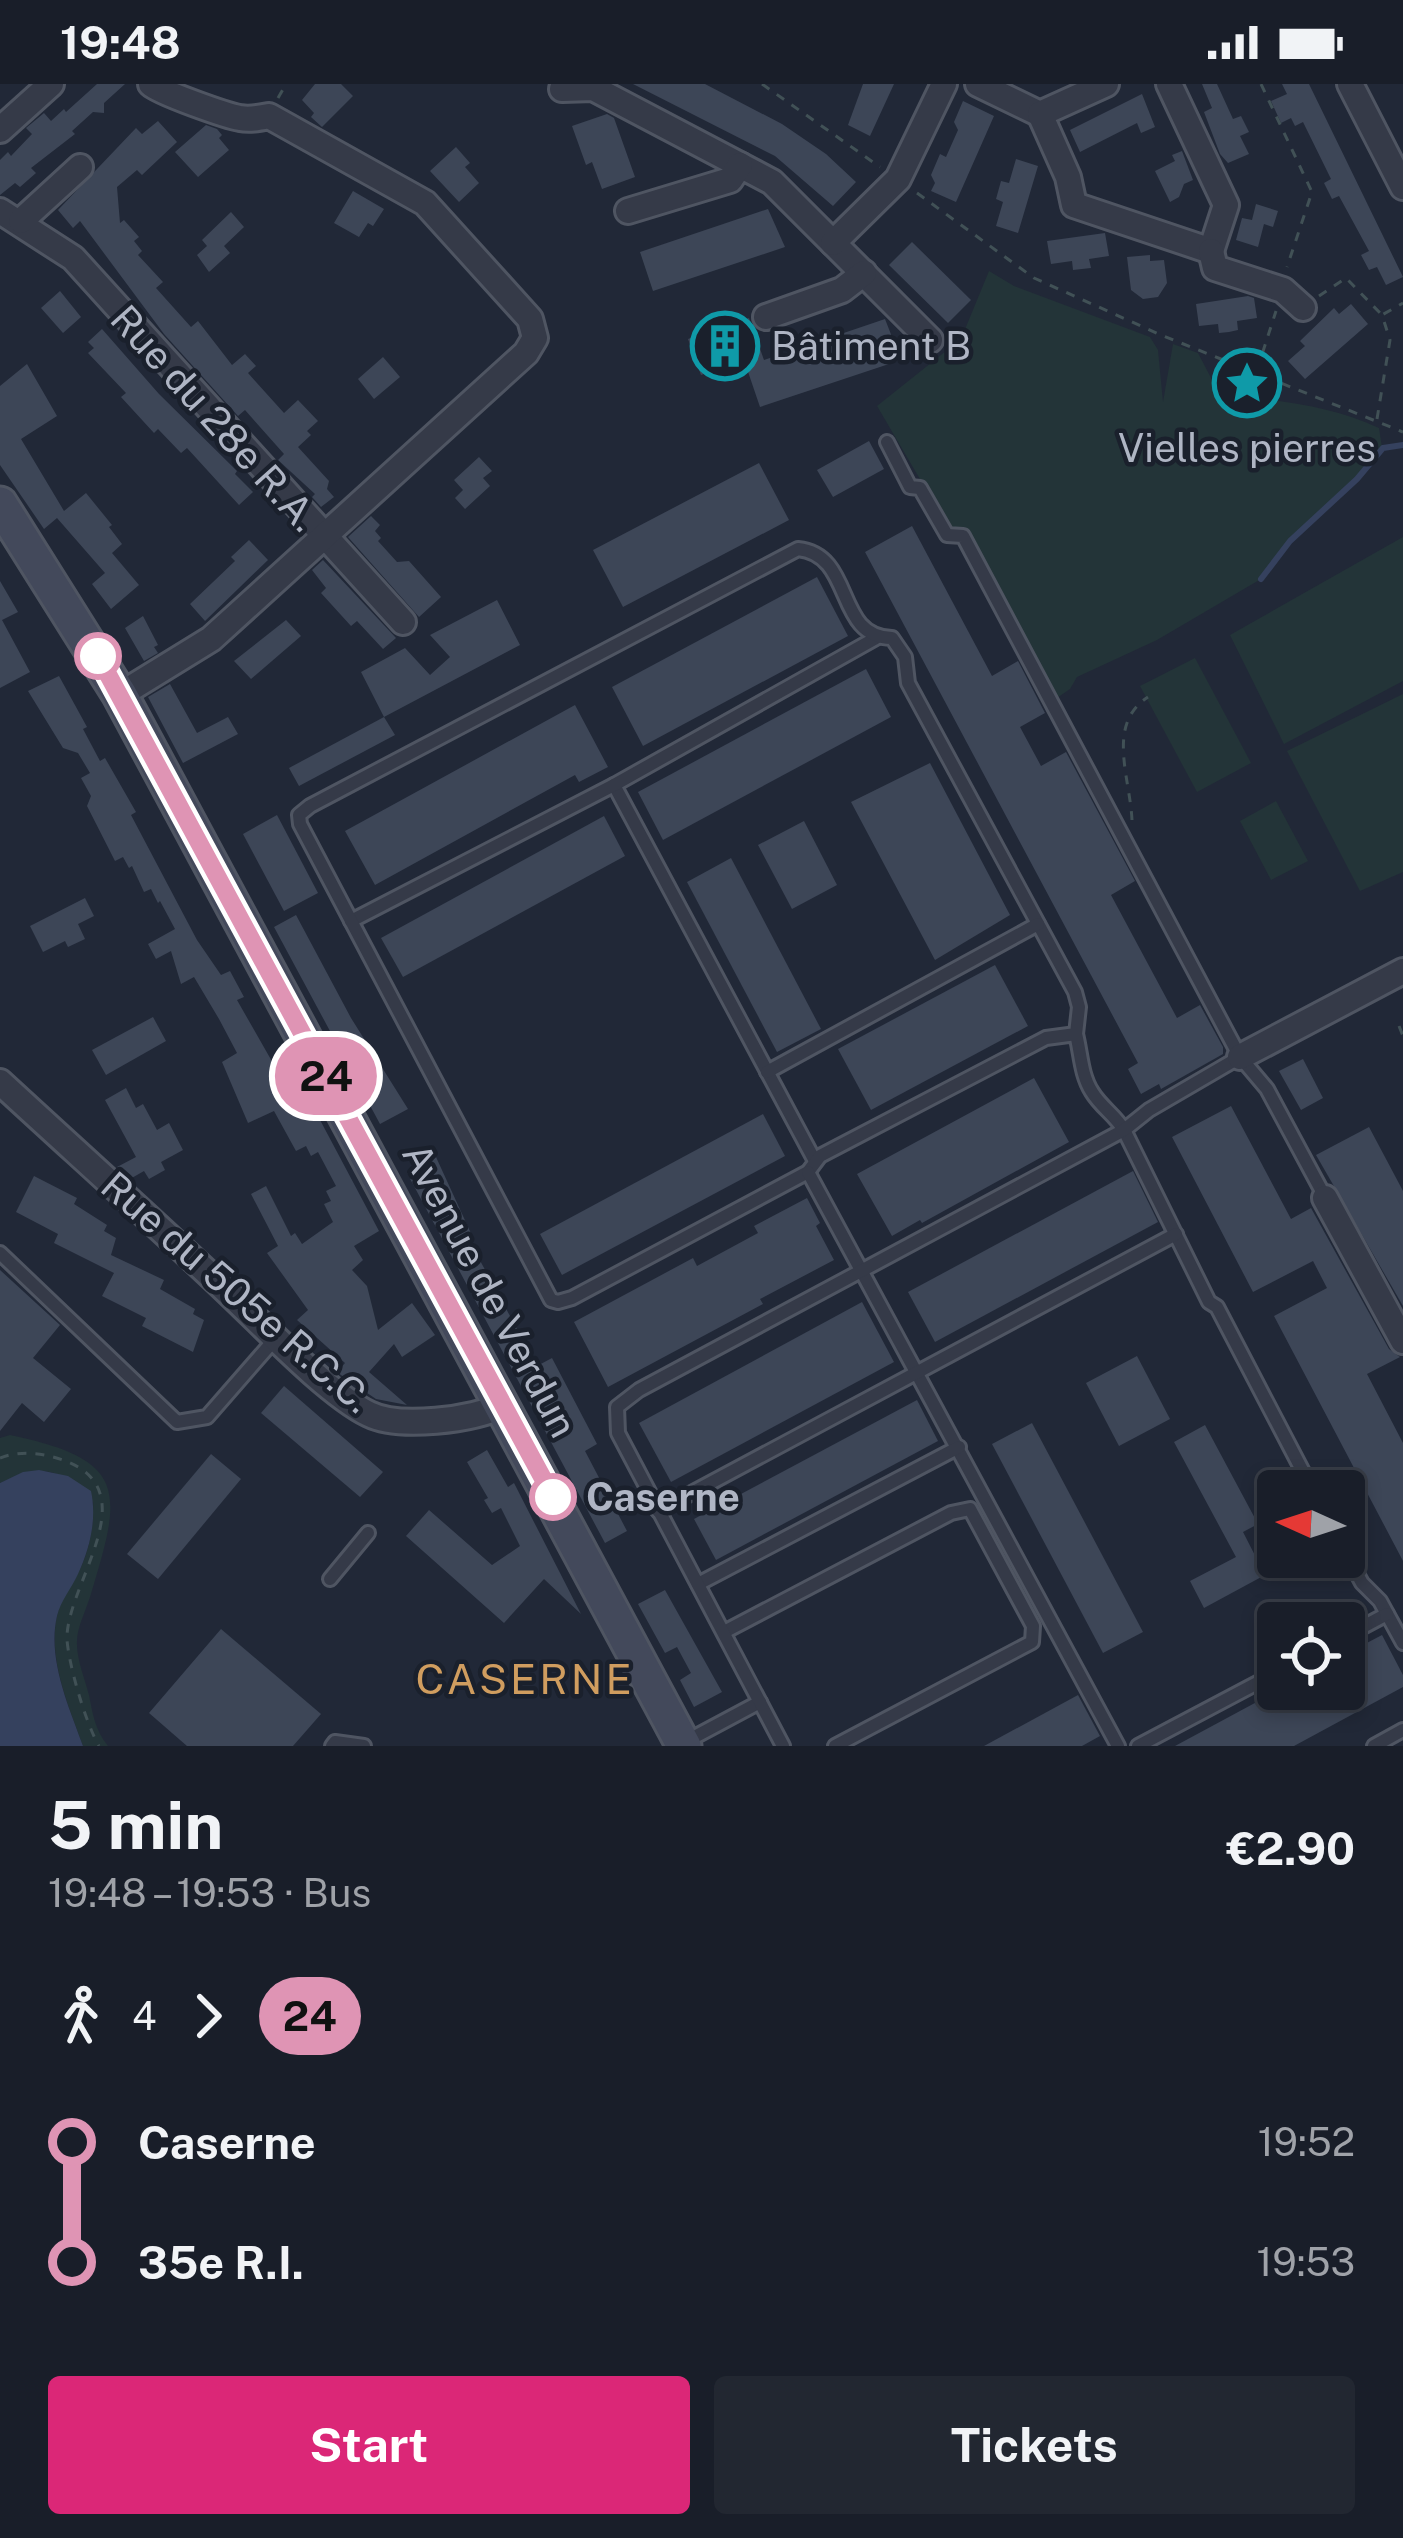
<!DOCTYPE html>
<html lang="en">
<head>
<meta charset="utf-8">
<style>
  body { margin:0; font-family:"Public Sans",sans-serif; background:#222731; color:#f1f3f6; height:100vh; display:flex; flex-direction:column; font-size:45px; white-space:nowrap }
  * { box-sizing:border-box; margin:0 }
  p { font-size:39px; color:#9fa2a8 }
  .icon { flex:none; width:66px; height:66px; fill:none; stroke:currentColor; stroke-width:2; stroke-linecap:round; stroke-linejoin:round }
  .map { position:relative; height:1662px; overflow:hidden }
  .panel { display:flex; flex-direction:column; background:#191e29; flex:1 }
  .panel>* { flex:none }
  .badge { padding:0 24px; border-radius:39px; font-size:42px; line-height:78px }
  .needle { width:78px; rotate:273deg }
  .controls { position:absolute; left:1257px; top:1386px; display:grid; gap:24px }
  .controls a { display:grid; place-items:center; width:108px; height:108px; border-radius:12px; background:#191e29; box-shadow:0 6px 18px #0003,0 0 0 3px #373c46; font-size:60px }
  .map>.badge { position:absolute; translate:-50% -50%; box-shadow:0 0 0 6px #fff }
  .legs { display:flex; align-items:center; gap:18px; height:132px; padding:0 48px; font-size:39px }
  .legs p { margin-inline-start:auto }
  .summary { display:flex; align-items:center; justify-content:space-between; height:204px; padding:0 48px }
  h1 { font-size:66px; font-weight:700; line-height:90px }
  .primary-button { display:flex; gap:24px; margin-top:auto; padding:24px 48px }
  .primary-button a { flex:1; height:138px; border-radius:12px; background:#db2777; color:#fff; font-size:48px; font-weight:700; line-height:138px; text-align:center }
  .primary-button a+a { background:#222731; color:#f1f3f6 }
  ul { padding:0 48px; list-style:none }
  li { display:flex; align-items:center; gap:42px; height:120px; font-size:45px }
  li i { display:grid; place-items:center; width:18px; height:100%; margin:0 15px; background:currentColor }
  li i::after { content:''; width:30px; height:30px; margin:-15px; border:9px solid; border-radius:50%; background:#191e29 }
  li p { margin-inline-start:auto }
  li:first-child i { background:linear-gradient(#0000 50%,currentColor 0) }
  li:last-child i { background:linear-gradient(currentColor 50%,#0000 0) }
  .status { display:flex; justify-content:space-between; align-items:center; height:84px; padding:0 60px; background:#191e29; direction:ltr }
  .status svg { height:33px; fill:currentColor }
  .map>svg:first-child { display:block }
  .green { fill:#233438 }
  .water { fill:#35415e }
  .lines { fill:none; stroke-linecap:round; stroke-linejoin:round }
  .stream { stroke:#35415e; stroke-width:6 }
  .building { fill:#3d4657 }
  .service-casing { stroke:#4f5562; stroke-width:18 }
  .minor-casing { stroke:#4f5562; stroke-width:30 }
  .secondary-casing { stroke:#4f5562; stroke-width:39 }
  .path { stroke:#415156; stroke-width:3; stroke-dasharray:9 9; stroke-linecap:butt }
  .service { stroke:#353a48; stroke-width:12 }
  .minor { stroke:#353a48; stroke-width:24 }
  .secondary { stroke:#43495b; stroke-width:33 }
  .line-1-casing { stroke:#fff; stroke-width:27 }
  .line-1 { stroke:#df94b4; stroke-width:18 }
  .stop-1-dot { fill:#fff; stroke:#df94b4; stroke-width:6 }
  .labels { text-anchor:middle; stroke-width:9; stroke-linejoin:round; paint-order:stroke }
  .poi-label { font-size:39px; fill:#afb5c4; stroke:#1a202c; text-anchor:start }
  .street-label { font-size:39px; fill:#afb5c4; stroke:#1a202c }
  .stop-label { font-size:39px; font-weight:bold; fill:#afb5c4; stroke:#1a202c; text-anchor:start }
  .neighbourhood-label { font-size:42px; letter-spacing:3px; fill:#d09d5f; stroke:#1a202c }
</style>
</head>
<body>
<div class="status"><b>19:48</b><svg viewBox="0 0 49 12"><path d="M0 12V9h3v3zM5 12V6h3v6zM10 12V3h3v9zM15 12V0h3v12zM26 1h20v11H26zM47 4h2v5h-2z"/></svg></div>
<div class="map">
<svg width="1403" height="1662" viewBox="0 0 1403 1662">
  <rect width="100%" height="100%" fill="#212837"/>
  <!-- green -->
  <g class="green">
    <path d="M989 187 1014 202 1150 253 1158 266 1163 318 1173 260 1198 269 1220 311C1273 315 1330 321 1379 344L1382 364 1347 405 1290 457 1261 495 1157 556 1077 593 1070 605 1051 618 877 322 961 255Z"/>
    <path d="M1403 453V597L1284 660 1230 551Z"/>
    <path d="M1195 574 1251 679 1197 708 1140 602Z"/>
    <path d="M1403 610V788L1360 807 1287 667Z"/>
    <path d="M1276 717 1308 777 1271 796 1240 737Z"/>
    <path d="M10 1351C130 1376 122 1408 90 1513 86 1526 77 1544 77 1557 76 1574 85 1595 89 1611 93 1631 95 1646 108 1662H83C68 1620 45 1569 59 1524 63 1512 71 1503 77 1491 89 1469 94 1443 93 1418 61 1384 44 1379 0 1399V1354Z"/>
  </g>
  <!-- water -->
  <path class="water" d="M39 1386 68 1392 91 1407C97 1435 90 1464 78 1490 71 1505 61 1516 57 1532 47 1575 69 1623 83 1662H0V1399L23 1388Z"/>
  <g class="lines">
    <!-- stream -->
    <path class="stream" d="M1261 495 1290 457 1357 395 1383 364 1403 361"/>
  </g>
  <!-- building -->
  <g class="building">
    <path d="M97 0H125L104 19V29L93 28 72 47 75 50 31 84 36 89 20 103 15 99 0 111V76L8 68 11 72 32 50 26 44 44 29 51 37 64 25 66 28Z"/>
    <path d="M315 0H341L353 12 322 43 311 33 314 29 302 16Z"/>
    <path d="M633 0H705L782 40 826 70 856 98 833 122 775 72Z"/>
    <path d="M863 0H894L870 52 848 41Z"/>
    <path d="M1202 0H1217L1233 35 1241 32 1249 48 1240 52 1249 70 1228 79 1220 70 1204 28 1212 24Z"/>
    <path d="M1282 0H1309L1403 193 1386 201 1377 183 1369 186 1361 171 1369 167 1339 112 1332 115 1324 99 1331 95 1303 38 1295 42 1291 34 1281 39 1271 17 1287 10Z"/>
    <path d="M1142 10 1155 43 1141 49 1137 39 1080 68 1070 46Z"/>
    <path d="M963 17 994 32 956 118 931 107 935 99 931 91 940 70 946 73 958 46 954 38Z"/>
    <path d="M607 30 614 34 635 93 602 105 592 78 586 81 572 42Z"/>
    <path d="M158 37 177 58 142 91 137 86 117 103 120 139 124 136 139 153 134 157 142 167 138 171 163 198 156 204 191 243 198 237 232 281 245 270 256 282 248 289 284 329 298 316 318 337 307 347 311 351 298 363 329 397 327 405 334 413 321 423 312 413 315 410 278 376 284 370 245 326 238 332 164 250 80 137 73 144 58 126 136 44 142 50Z"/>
    <path d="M206 41 217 45 222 51 219 54 229 66 198 93 175 68Z"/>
    <path d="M456 63 470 79 465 83 479 99 459 118 430 87Z"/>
    <path d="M1182 67 1193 96 1184 100 1179 113 1170 118 1155 87 1175 77 1172 71Z"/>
    <path d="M1016 75 1038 82 1018 149 996 142 1003 118 996 115 1001 97 1009 99Z"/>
    <path d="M353 107 384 125 373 142 368 139 359 153 334 139Z"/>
    <path d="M1256 120 1278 127 1273 143 1264 140 1258 163 1236 156 1242 134 1252 136Z"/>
    <path d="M768 125 785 163 653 207 640 168Z"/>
    <path d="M231 128 244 143 224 162 230 169 209 188 197 171 207 162 202 156Z"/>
    <path d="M1105 149 1109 172 1089 175 1091 184 1073 186 1072 177 1051 180 1047 157Z"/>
    <path d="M912 158 971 216 948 239 889 181Z"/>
    <path d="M1150 171V177L1164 176 1167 199 1158 213 1143 215 1131 206 1127 173Z"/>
    <path d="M60 207 81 233 63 249 41 224Z"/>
    <path d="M1248 212 1254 214 1257 234 1237 237 1238 246 1229 248 1219 249 1218 240 1199 242 1196 220Z"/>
    <path d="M1351 220 1368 240 1305 295 1288 277 1305 262 1300 257 1334 224 1339 230Z"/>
    <path d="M749 234 764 276 885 235 901 276 760 323 744 276 701 291 688 255Z"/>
    <path d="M102 245 159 310 237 387 235 390 253 408 239 421 187 364 181 369 158 345 154 349 121 313 126 309 88 269 94 264 88 258Z"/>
    <path d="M383 273 400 293 374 315 358 295Z"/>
    <path d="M27 280 57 332 21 355 64 427 86 409 112 441 109 443 122 460 112 469 139 501 111 525 92 500 105 489 57 434 44 445 0 381V302Z"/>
    <path d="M869 357 884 385 833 413 817 386Z"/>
    <path d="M479 373 492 387 483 394 490 402 465 425 455 414 463 406 454 396Z"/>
    <path d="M759 379 789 436 623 523 593 466Z"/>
    <path d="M371 432 380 441 375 447 381 454 378 457 397 478 409 477 441 513 419 533 348 453Z"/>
    <path d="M912 442 992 592 1018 577 1045 629 1020 643 1041 682 1066 668 1135 797 1111 811 1177 934 1200 921 1223 963V970L1161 1005 1159 1000 1141 1010 1128 985 1138 979 865 468Z"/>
    <path d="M249 456 268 476 205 537 190 520 235 477 231 473Z"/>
    <path d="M323 476 396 554 383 565 357 537 351 542 321 509 326 504 312 486Z"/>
    <path d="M817 493 848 552 643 662 612 603Z"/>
    <path d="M0 497 18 528 2 536 30 588 0 604Z"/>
    <path d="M497 516 520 561 384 633 361 588 405 564 430 591 450 573 430 551Z"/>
    <path d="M143 532 158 561 154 563 158 569 144 577 125 544Z"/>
    <path d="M286 536 301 552 251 595 234 577Z"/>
    <path d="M866 585 891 633 663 756 638 708Z"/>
    <path d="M59 592 87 643 83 645 100 677 105 674 136 728 131 731 197 856 221 891 230 887 244 913 237 916 290 1009 302 1002 379 1147 354 1162 363 1176 352 1186 367 1202 378 1246 412 1219 435 1251 402 1273 394 1260 369 1288 407 1321 376 1315 345 1294 337 1288 345 1279 297 1236 308 1226 267 1169 278 1162 251 1110 266 1102 291 1152 295 1149 302 1160 333 1138 324 1120 331 1117 326 1107 336 1102 318 1068 311 1072 306 1062 296 1067 274 1027 248 1039 222 978 237 969 219 935 194 893 181 900 171 867 156 875 148 860 175 845 160 817 158 819 151 805 144 808 132 782 129 784 123 773 115 777 87 722 91 712 81 694 90 689 78 669 63 664 28 607Z"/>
    <path d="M170 600 197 649 228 633 238 650 183 679 148 613Z"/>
    <path d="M575 621 608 683 579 698 575 691 375 801 345 747Z"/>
    <path d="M384 633 395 651 299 702 289 684Z"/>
    <path d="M930 679 1010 831 935 876 851 718Z"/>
    <path d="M277 731 318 809 284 827 243 750Z"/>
    <path d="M604 732 625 772 403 893 381 854Z"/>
    <path d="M804 737 837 801 792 825 758 761Z"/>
    <path d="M731 774 821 945 777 968 687 798Z"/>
    <path d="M85 814 94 832 78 840 85 855 68 863 65 857 43 868 30 842Z"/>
    <path d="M296 831 351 934 408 1025 380 1040 274 843Z"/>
    <path d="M995 881 1028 942 871 1026 838 965Z"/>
    <path d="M153 933 166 957 106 991 92 966Z"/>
    <path d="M1303 975 1323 1014 1301 1026 1279 987Z"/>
    <path d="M1034 994 1069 1058 922 1139 920 1136 892 1152 857 1090Z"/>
    <path d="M126 1004 136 1024 143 1020 157 1046 169 1039 183 1066 161 1078 165 1086 149 1095 144 1087 130 1095 117 1083 136 1073 105 1016Z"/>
    <path d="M1231 1022 1291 1135 1311 1124 1389 1265 1400 1273 1367 1290 1403 1359V1477L1274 1232 1327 1204 1313 1177 1253 1208 1172 1053Z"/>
    <path d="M763 1030 785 1072 562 1191 540 1150Z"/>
    <path d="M1369 1043 1403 1107V1222L1316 1071Z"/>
    <path d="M436 1073 474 1156 470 1158 537 1282 552 1274 597 1360 585 1367 627 1447 605 1459 407 1089Z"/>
    <path d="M1133 1087 1158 1138 935 1258 908 1208Z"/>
    <path d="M34 1092 77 1114 74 1120 107 1141 104 1147 116 1154 111 1171 164 1196 160 1205 195 1225 193 1230 204 1236 193 1268 142 1242 146 1234 102 1212 114 1189 54 1159 58 1150 16 1128Z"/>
    <path d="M807 1114 820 1139 816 1142 834 1176 760 1215 763 1220 608 1303 574 1238 693 1174 697 1182 758 1149 754 1142Z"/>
    <path d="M0 1186 60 1241 33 1274 71 1305 44 1338 22 1319 0 1347Z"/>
    <path d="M862 1218 894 1278 671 1398 639 1339Z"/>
    <path d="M1137 1272 1170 1335 1119 1362 1086 1299Z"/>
    <path d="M284 1302 383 1388 360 1413 261 1329Z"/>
    <path d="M917 1316 938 1357 716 1476 694 1435Z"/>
    <path d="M1032 1339 1143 1548 1103 1569 992 1360Z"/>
    <path d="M1205 1341 1258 1440 1243 1448 1265 1491 1204 1524 1190 1497 1236 1473 1174 1358Z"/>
    <path d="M487 1366 508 1403 514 1399 581 1530 544 1495 504 1539 406 1452 429 1426 492 1481 520 1462 501 1424 492 1429 484 1416 488 1414 467 1378Z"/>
    <path d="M211 1370 241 1395 158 1495 127 1470Z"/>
    <path d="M665 1506 722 1608 694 1623 680 1596 691 1589 677 1563 665 1569 638 1520Z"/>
    <path d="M221 1545 321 1630 293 1662H187L149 1629Z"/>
    <path d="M1382 1551 1403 1591V1603L1294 1662H1175L1281 1605H1344V1571Z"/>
    <path d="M1078 1611 1100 1652 1082 1662H984Z"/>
  </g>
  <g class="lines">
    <defs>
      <g id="service">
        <path d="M887 358 910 403 920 404 947 451 963 452 1240 973 1267 1005 1325 1113"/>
        <path d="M614 701 815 1077"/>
        <path d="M351 837 614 701 876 554"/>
        <path d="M1076 950 1079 923 1075 908 908 599 905 573 892 554C834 553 855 471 798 465L310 722 299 731 300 740 551 1216 558 1218 572 1214 808 1088 820 1072 1046 954 1076 950C1081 970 1081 991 1092 1008 1101 1023 1115 1031 1124 1046L1209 1218 1217 1223 1313 1407"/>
        <path d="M767 988 1038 840"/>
        <path d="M808 1088 1118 1662"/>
        <path d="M0 1169 177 1338 207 1333 275 1255"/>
        <path d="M658 1427 1176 1150"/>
        <path d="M1344 1466 1362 1499 1380 1517 1403 1559"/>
        <path d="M330 1495 368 1449"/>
        <path d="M698 1500 959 1363"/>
        <path d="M724 1548 951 1429 970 1425 1033 1542 1032 1558 835 1662"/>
        <path d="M1344 1553 1387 1530"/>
        <path d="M685 1658 760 1618"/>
        <path d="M332 1662 335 1658 364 1662"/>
        <path d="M783 1662 618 1349 617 1323 639 1306 1124 1046 1149 1026 1240 973"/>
        <path d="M1138 1662 1278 1588"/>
        <path d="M1374 1662 1403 1646"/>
      </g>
      <g id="minor">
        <path d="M978 0 1040 30"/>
        <path d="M1106 0 1040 30 1068 93 1074 121 1211 167 1226 121 1169 0"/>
        <path d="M1350 0 1403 103"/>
        <path d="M562 5 593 4 772 98 930 256"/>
        <path d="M0 46 51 0"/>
        <path d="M0 127 73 174 403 538"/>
        <path d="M628 127 730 96 740 81"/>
        <path d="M21 137 80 83"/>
        <path d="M833 159 898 95 944 0"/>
        <path d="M1211 167 1215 184 1283 206 1303 224"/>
        <path d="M766 233 842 206 864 189"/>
        <path d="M120 611 211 555 526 269 535 254 530 235 425 119 269 32C259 34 250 36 240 34 227 32 159 8 151 0"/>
        <path d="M1240 973 1403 887"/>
        <path d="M0 998C77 1069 154 1138 230 1210 265 1243 328 1310 369 1330 399 1345 473 1336 503 1321"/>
        <path d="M1325 1114 1403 1257"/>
      </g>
      <path id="secondary" d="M0 420 120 611 684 1662"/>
    </defs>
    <!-- service casing -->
    <use href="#service" class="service-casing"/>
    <!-- minor casing -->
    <use href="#minor" class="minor-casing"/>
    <!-- secondary casing -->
    <use href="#secondary" class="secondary-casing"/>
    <!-- path -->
    <g class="path">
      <path d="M762 0 880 83"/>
      <path d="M1261 0 1312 108 1287 183"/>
      <path d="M278 14 286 0"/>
      <path d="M917 109 1034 194 1161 251 1403 348"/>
      <path d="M1319 212 1346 194 1382 231"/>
      <path d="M1257 286 1276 227"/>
      <path d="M1377 335 1390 256 1382 231 1403 219"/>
      <path d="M1132 736C1130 693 1106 640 1148 613"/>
      <path d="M1399 942 1403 952"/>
      <path d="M0 1374C20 1366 43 1369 63 1376 150 1407 65 1501 67 1556 69 1582 86 1640 99 1662"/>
    </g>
    <!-- service -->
    <use href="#service" class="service"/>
    <!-- minor -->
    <use href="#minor" class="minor"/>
    <!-- secondary -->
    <use href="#secondary" class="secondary"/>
  </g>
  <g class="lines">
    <defs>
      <path id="line-1" d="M98 572 553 1413"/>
    </defs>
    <!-- line-1 casing -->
    <use href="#line-1" class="line-1-casing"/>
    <!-- line-1 -->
    <use href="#line-1" class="line-1"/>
  </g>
  <!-- icons -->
  <defs>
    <symbol id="building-ring" viewBox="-11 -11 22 22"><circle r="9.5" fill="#1a202c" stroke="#0f9aa8" stroke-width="1.5"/><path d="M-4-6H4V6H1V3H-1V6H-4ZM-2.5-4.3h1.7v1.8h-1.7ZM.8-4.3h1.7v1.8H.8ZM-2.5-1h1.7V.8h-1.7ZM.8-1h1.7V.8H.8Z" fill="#0f9aa8"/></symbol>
    <symbol id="sight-ring" viewBox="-11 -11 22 22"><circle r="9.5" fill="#1a202c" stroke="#0f9aa8" stroke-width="1.5"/><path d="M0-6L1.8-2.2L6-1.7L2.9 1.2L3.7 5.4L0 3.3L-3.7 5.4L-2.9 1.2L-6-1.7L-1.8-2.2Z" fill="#0f9aa8"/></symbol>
  </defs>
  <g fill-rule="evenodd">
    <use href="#building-ring" x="687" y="224" width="76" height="76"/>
    <use href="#sight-ring" x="1209" y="261" width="76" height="76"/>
  </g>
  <!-- markers -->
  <g class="stop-1-dot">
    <circle cx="98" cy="572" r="21"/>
    <circle cx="553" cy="1413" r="21"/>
  </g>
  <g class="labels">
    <!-- poi labels -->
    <g class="poi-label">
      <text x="771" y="276">Bâtiment B</text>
      <text x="1247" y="378" text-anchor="middle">Vielles pierres</text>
    </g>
    <!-- street labels -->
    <g class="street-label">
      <text transform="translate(215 334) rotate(48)" y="14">Rue du 28e R.A.</text>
      <text transform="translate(490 1206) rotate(62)" y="14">Avenue de Verdun</text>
      <text transform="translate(237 1208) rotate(41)" y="14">Rue du 505e R.C.C.</text>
    </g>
    <!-- stop labels -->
    <g class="stop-label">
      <text x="586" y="1427">Caserne</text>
    </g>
    <!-- neighbourhood labels -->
    <g class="neighbourhood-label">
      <text x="525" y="1610">CASERNE</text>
    </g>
  </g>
</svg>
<div class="controls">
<a><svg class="needle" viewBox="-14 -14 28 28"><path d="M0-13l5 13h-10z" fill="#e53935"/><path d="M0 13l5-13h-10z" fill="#9fa2a8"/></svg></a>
<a><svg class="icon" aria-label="locate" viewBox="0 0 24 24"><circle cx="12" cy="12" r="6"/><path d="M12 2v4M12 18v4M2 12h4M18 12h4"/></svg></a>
</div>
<b class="badge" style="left:326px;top:992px;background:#df94b4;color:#111">24</b>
</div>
<section class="panel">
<div class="summary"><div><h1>5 min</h1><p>19:48 – 19:53 · Bus</p></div><b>€2.90</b></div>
<div class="legs"><svg class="icon" aria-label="walk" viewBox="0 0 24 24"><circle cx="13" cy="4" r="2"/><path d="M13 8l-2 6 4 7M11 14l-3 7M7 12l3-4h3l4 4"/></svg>4<svg class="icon" aria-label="forward" viewBox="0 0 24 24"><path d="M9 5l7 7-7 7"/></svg><b class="badge" style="background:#df94b4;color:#111">24</b></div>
<ul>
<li><i style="color:#df94b4"></i><b>Caserne</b><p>19:52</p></li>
<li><i style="color:#df94b4"></i><b>35e R.I.</b><p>19:53</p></li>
</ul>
<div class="primary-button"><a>Start</a><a>Tickets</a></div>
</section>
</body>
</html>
